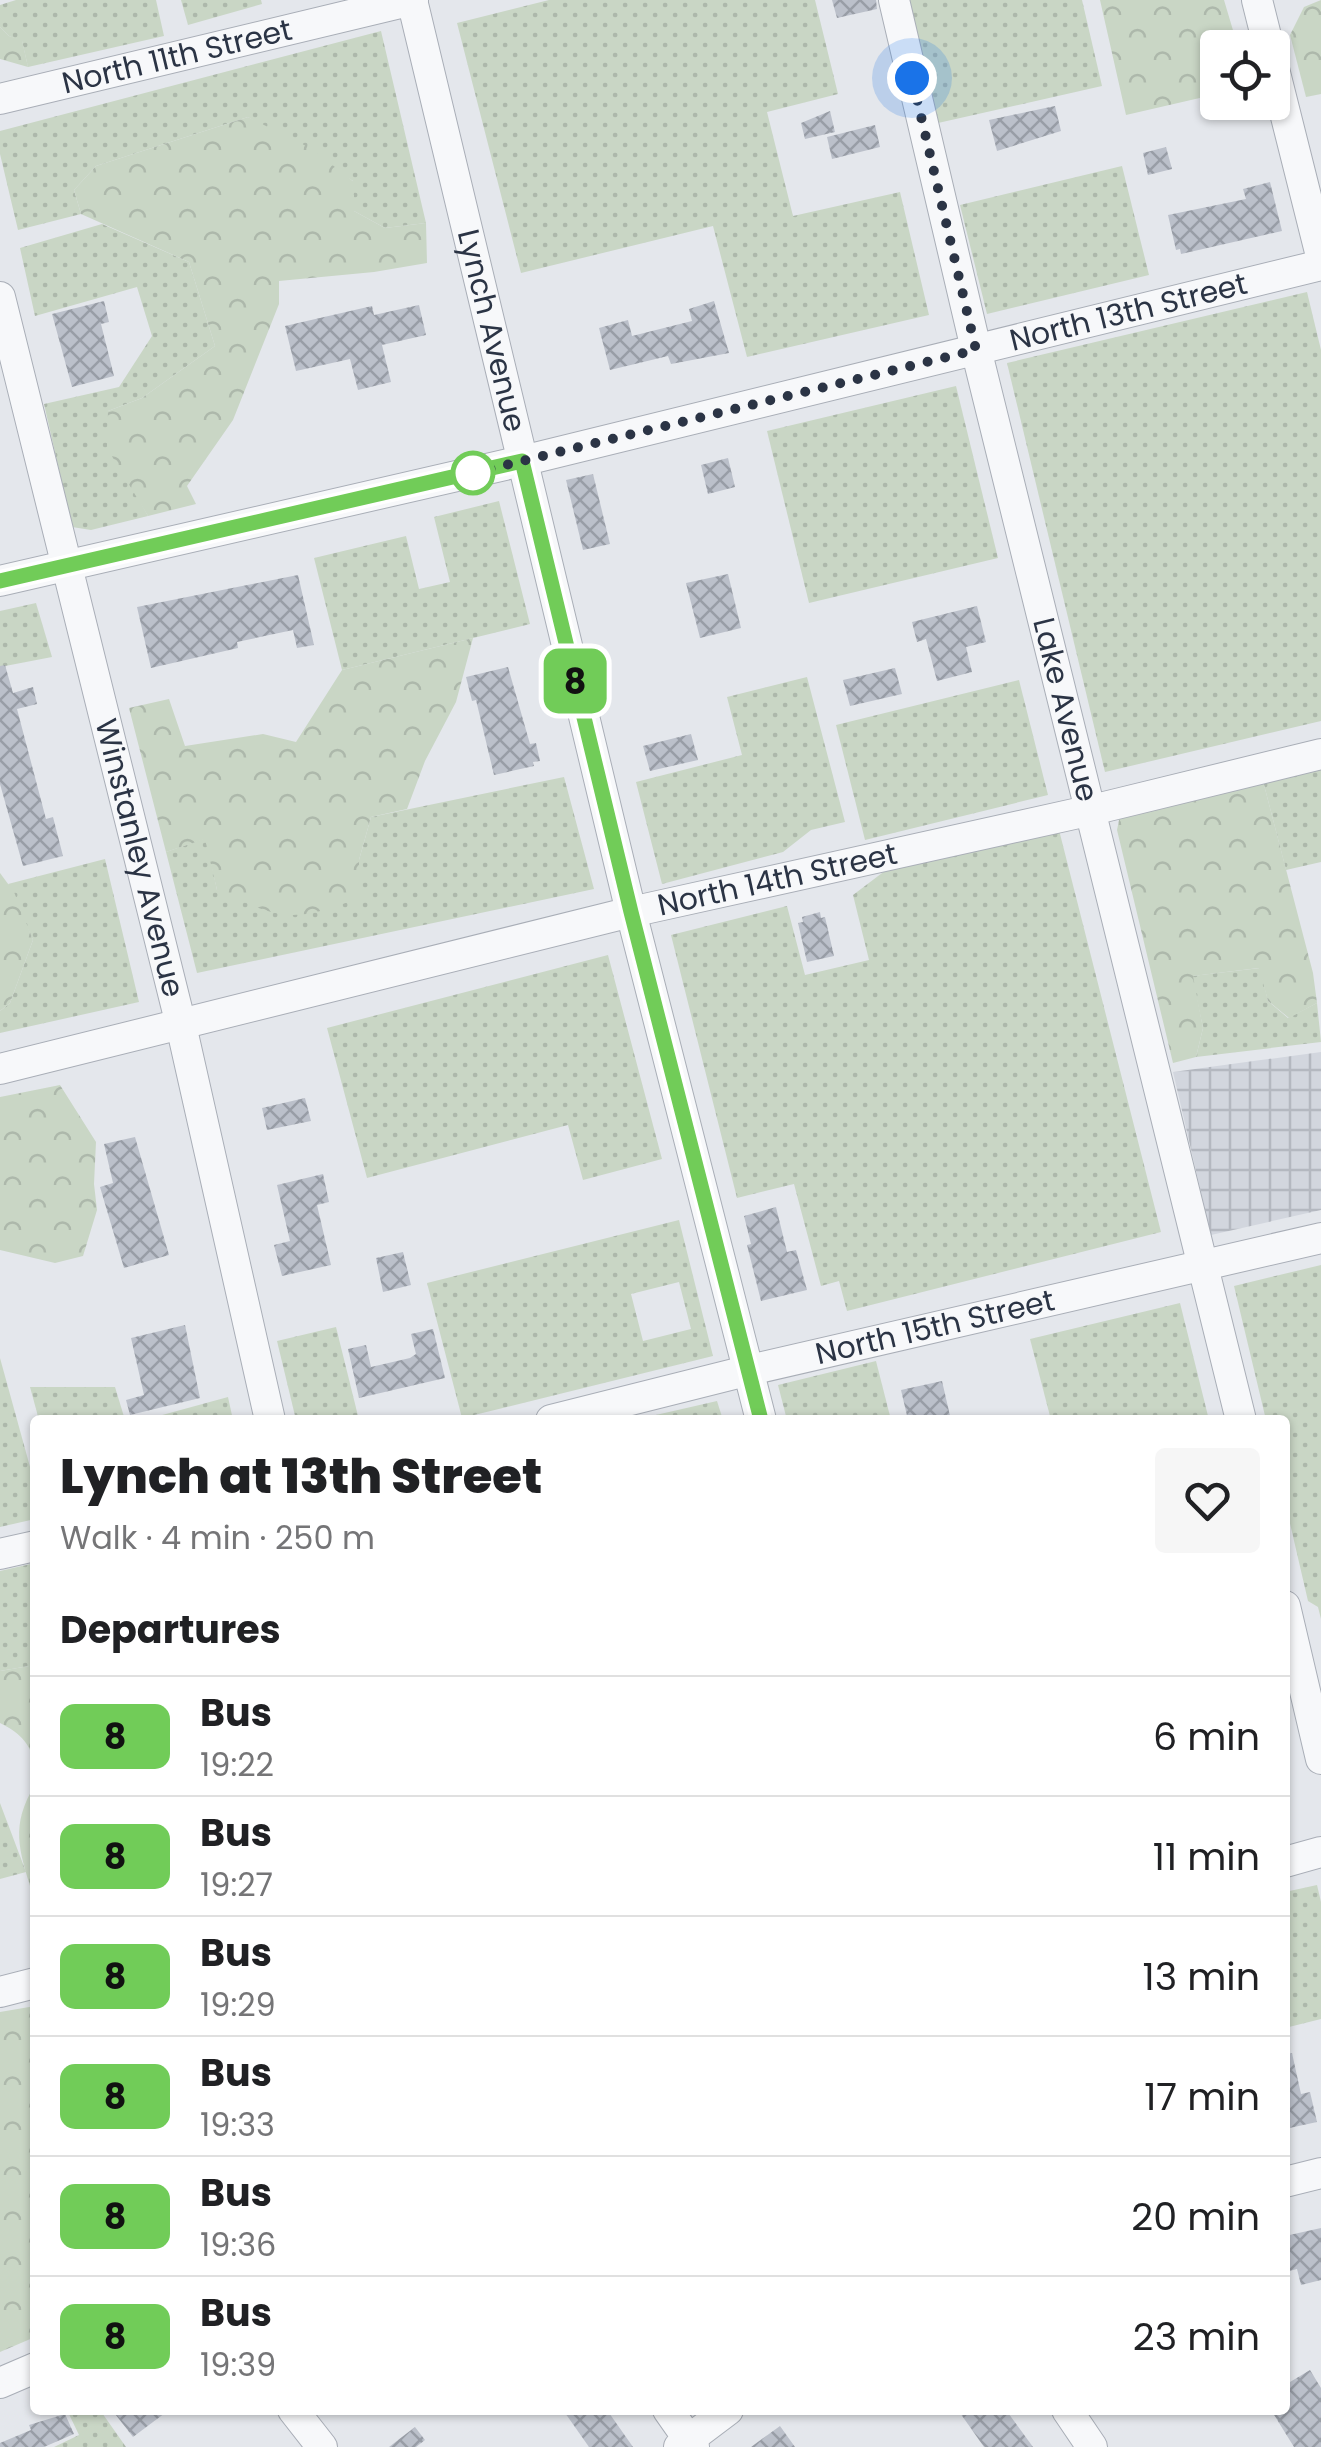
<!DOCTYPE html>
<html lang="en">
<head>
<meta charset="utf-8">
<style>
  body { margin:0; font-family:Poppins,sans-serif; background:#f6f6f6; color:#202124; height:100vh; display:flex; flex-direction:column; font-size:38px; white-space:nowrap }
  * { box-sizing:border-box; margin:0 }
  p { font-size:32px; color:#757577 }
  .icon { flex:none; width:55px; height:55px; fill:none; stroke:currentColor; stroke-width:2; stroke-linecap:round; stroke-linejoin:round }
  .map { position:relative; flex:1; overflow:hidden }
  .side { position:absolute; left:30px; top:1415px; width:1260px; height:1000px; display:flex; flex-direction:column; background:#fff; border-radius:10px; box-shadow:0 2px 8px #0004 }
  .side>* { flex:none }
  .badge { padding:0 20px; border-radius:15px; font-size:35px; line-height:65px }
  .tools { position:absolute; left:1200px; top:30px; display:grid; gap:20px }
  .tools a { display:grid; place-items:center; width:90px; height:90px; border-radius:10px; background:#fff; box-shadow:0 2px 8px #0004; font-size:50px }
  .you { position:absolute; width:50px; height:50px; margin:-25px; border:8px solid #fff; border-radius:50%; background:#1a73e8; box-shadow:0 0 0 15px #1a73e833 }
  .map>.badge { position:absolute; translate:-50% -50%; box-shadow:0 0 0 5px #fff }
  h2 { padding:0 30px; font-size:38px; line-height:90px }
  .round { display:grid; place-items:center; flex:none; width:105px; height:105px; border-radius:10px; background:#f6f6f6 }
  .headline { display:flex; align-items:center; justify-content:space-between; height:170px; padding:0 30px }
  h1 { font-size:48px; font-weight:800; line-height:75px }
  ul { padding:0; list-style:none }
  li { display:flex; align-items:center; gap:30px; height:120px; padding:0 30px; border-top:2px solid #e0e0e0 }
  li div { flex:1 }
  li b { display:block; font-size:38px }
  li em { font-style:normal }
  li .badge { min-width:110px; font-weight:700; text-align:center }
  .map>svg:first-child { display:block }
  .industrial { fill:url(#industrial-grid) }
  .grass { fill:url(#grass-dots); fill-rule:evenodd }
  .forest { fill:url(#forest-crowns) }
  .building { fill:url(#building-cross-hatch) }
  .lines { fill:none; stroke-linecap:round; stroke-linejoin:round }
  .minor-casing { stroke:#a9aeb7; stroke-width:32 }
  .minor { stroke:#f7f8fa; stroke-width:30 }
  .line-casing { stroke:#fff; stroke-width:22 }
  .line { stroke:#71cc58; stroke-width:15 }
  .walk { stroke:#2b3445; stroke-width:10; stroke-dasharray:0 18 }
  .stop-dot { fill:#fff; stroke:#71cc58; stroke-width:5 }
  .labels { text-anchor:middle; stroke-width:9; stroke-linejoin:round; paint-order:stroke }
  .street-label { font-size:30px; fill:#2b3445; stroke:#f4f6f9 }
</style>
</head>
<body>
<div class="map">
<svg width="1321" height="2447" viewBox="0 0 1321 2447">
  <defs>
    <pattern id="industrial-grid" width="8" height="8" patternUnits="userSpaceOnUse" patternTransform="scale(2.5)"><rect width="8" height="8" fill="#d2d6de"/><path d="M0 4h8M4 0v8" fill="none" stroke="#b4b8c0"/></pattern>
    <pattern id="grass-dots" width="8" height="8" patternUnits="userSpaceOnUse" patternTransform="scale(2.5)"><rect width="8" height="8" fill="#c9d6c5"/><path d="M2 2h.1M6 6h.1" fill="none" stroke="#adb8ab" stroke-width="1.8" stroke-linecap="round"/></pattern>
    <pattern id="forest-crowns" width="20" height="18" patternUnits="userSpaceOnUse" patternTransform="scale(2.5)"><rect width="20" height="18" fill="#c9d6c5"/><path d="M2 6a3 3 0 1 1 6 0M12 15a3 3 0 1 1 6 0" fill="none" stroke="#adb8ab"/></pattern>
    <pattern id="building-cross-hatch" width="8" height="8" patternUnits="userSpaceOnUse" patternTransform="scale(2.5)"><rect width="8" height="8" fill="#bbc0ca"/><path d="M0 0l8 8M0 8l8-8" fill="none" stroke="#989da6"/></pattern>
  </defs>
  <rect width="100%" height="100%" fill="#e4e7ec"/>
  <!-- industrial -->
  <path class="industrial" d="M1321 1052V1210L1211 1235 1173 1072Z"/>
  <!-- grass -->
  <g class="grass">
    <path d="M16 0H156L164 36 28 67 22 41 9 36 0 27V5Z"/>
    <path d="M181 0H261L262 4 188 25Z"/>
    <path d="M549 0H815L838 94 767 112 793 216 900 192 929 315 747 357 713 226 521 273 457 23Z"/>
    <path d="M909 0H1082L1102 86 938 123Z"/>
    <path d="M381 31 426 223 385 228 354 211 353 181 248 117 96 166 74 190 81 214 18 230 0 154V131Z"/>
    <path d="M1122 166 1149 275 987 314 960 205Z"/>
    <path d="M102 224 189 262 215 346 142 398 108 411 131 485 148 516 91 530 72 527 44 404 119 387 152 336 137 287 35 316 20 248Z"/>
    <path d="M1307 292 1321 350V721L1105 772 1007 363Z"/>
    <path d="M956 386 998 558 809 603 767 431Z"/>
    <path d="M499 501 530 624 342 670 314 558 406 536 419 589 450 582 434 517Z"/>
    <path d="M36 603 52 657 0 667V611Z"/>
    <path d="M807 677 845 822 811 830 783 852 662 884 636 782 742 755 727 697Z"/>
    <path d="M1019 680 1048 795 865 840 836 725Z"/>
    <path d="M1321 763V862L1286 870 1263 781Z"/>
    <path d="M564 777 594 889 197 973 166 852 206 838 217 890 359 898V860L371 817Z"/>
    <path d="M1058 826 1161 1232 847 1311 839 1281 821 1286 794 1184 737 1198 671 935 787 906 805 975 869 960 853 895 890 867Z"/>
    <path d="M105 859 139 1002 0 1033V1011L10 1003 33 940 8 884Z"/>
    <path d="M608 955 662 1159 583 1180 568 1125 367 1178 327 1028Z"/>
    <path d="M1260 968 1268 1001 1288 1018 1317 1003 1321 1042 1196 1057 1203 1028 1192 976Z"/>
    <path d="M679 1220 713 1356 462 1418 427 1283ZM679 1282 691 1329 643 1341 631 1294Z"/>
    <path d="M1321 1265V1619L1318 1607 1308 1601 1285 1502V1420H1266L1234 1286Z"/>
    <path d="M1180 1303 1209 1420H1051L1030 1339Z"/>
    <path d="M336 1327 359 1420H296L277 1341Z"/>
    <path d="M0 1358 35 1485V1519L0 1527Z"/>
    <path d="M876 1361 891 1420H787L778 1385Z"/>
    <path d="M30 1387H115L125 1420H39Z"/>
    <path d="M228 1397 233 1420H144Z"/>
    <path d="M717 1401 723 1420H634Z"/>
    <path d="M35 1563V1665L0 1671V1571Z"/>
    <path d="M0 1803 26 1872 0 1879Z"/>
    <path d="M1317 1885 1321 1902V2019L1285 2028V1892Z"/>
    <path d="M67 2410H100L126 2447H54L79 2435Z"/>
  </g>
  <!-- forest -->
  <g class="forest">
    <path d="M1100 0H1224L1235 37 1242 47 1218 48 1217 94 1126 115Z"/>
    <path d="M1321 0V94L1306 97 1290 35 1304 7Z"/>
    <path d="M0 27 9 36 22 40 28 67 0 59Z"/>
    <path d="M248 117 312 149 354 182V211L385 228 426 223 427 263 374 272 279 281V304L233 420 187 486 196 504 148 516 107 448 108 411 142 398 215 346 189 262 81 214 74 190 96 166Z"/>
    <path d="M473 638 456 702 425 761 407 809 371 817 359 860V898C291 924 281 919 217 890L205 839 166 852 129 708 169 699 185 746 263 734 296 742 342 670Z"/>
    <path d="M1263 781 1313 973 1317 1003 1289 1018 1268 1001 1259 968 1193 976 1203 1028 1196 1057 1173 1063 1117 830 1121 810Z"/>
    <path d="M0 873 14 892 33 940 10 1003 0 1011Z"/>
    <path d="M60 1085 96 1142 94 1184 97 1210 83 1256 55 1263 0 1250V1097Z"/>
    <path d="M35 1665V1769C33 1746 21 1733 0 1723V1671Z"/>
    <path d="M35 1785V1894L32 1892C19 1850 10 1825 35 1785Z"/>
    <path d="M35 2006V2337L0 2352V2012Z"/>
  </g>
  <!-- building -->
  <g class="building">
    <path d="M832 0H876L877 9 837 18Z"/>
    <path d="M1055 106 1061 131 997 151 989 120Z"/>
    <path d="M830 111 835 132 805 139 801 123Z"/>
    <path d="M875 125 880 147 832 159 827 137Z"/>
    <path d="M1166 147 1172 169 1148 175 1143 153Z"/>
    <path d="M1270 182 1282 231 1181 254 1180 249 1176 250 1168 215 1246 199 1243 189Z"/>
    <path d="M104 301 109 322 101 324 114 376 72 387 52 314Z"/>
    <path d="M714 301 729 353 671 364 668 356 610 370 599 328 628 320 632 336 692 321 689 309Z"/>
    <path d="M419 305 426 335 382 345 391 382 358 390 350 359 296 371 285 326 372 306 374 315Z"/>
    <path d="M728 458 735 487 708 494 701 465Z"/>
    <path d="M593 474 610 544 583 550 566 480Z"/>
    <path d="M728 574 741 628 700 638 686 583Z"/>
    <path d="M298 575 314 645 297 648 293 630 237 642 238 648 151 668 137 607Z"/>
    <path d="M977 606 986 642 966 647 972 672 937 681 926 639 917 642 912 622Z"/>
    <path d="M5 665 13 693 33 687 37 704 17 709 46 819 53 817 63 856 23 866 0 784V666Z"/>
    <path d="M508 667 530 744 536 743 540 761 533 762 534 766 494 775 476 700 472 701 466 677Z"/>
    <path d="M895 668 902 694 850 706 843 680Z"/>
    <path d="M691 734 698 760 650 771 643 746Z"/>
    <path d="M820 912 821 918 825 917 834 956 807 962 798 923 803 922 802 917Z"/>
    <path d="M305 1098 311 1121 267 1130 262 1108Z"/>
    <path d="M135 1137 169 1255 124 1268 100 1187 113 1183 104 1144Z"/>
    <path d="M323 1174 329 1202 317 1205 331 1265 282 1276 274 1245 290 1241 277 1185Z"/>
    <path d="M776 1207 787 1252 796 1250 807 1290 761 1301 747 1245 751 1244 744 1216Z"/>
    <path d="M403 1252 411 1285 383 1292 376 1258Z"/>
    <path d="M185 1325 200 1398 130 1415 126 1400 144 1395 131 1338Z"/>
    <path d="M433 1329 445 1378 359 1398 348 1349 366 1345 371 1367 410 1358 416 1354 411 1334Z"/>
    <path d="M942 1381 951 1420H908L901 1390Z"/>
    <path d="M1292 2053 1301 2094 1310 2092 1317 2122 1285 2129V2054Z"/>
    <path d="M1321 2228V2280L1301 2285 1297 2269 1285 2272V2236Z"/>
    <path d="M1310 2370 1321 2388V2447H1294L1271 2410H1285V2385Z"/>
    <path d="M112 2410H169L133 2437Z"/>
    <path d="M563 2410H607L633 2447H589Z"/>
    <path d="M958 2410H1006L1033 2447H984Z"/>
    <path d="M65 2414 74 2434 44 2447H0V2443L31 2430 29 2425Z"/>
    <path d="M780 2426 795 2447H751Z"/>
    <path d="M415 2427 425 2440 416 2447H389Z"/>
  </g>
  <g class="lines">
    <defs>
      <g id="minor">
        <path id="s1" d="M412 0 631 912 761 1420"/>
        <path id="s2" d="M894 0 976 349 1241 1420"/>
        <path d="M1257 0 1269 48"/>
        <path d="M1272 61 1321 256"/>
        <path id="s3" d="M0 99 413 0"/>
        <path id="s4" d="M0 297 181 1025 270 1420"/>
        <path id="s5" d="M0 581 522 461 1321 265"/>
        <path id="s6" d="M0 1069 631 912 1092 810 1321 754"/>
        <path id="s7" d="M551 1420 750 1370 1321 1238"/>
        <path d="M0 1554 35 1546"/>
        <path d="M1285 1606 1321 1759"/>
        <path d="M1285 1862 1321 1852"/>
        <path d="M0 1992 35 1983"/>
        <path d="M1285 2182 1321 2173"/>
        <path d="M0 2383 35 2368"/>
        <path d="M293 2410 322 2447"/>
        <path d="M668 2410 694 2447"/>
        <path d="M1067 2410 1092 2447"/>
        <path d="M679 2447 728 2410"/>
      </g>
    </defs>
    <!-- minor casing -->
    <use href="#minor" class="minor-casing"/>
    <!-- minor -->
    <use href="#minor" class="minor"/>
  </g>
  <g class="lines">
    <defs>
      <path id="line" d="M0 581 522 461 631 912 761 1420"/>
    </defs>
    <!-- line casing -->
    <use href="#line" class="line-casing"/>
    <!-- line -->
    <use href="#line" class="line"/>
    <!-- walk -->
    <path class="walk" d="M473 473 976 350 912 78"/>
  </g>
  <!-- markers -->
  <circle class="stop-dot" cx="473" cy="473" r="20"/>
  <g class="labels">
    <!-- street labels -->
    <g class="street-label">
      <text dy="10" stroke="none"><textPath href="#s3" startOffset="182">North 11th Street</textPath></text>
      <text dy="10" stroke="none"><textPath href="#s5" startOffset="1160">North 13th Street</textPath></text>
      <text dy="10" stroke="none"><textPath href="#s1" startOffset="340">Lynch Avenue</textPath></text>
      <text dy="10" stroke="none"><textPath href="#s2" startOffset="730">Lake Avenue</textPath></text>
      <text dy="10" stroke="none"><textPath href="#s4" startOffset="578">Winstanley Avenue</textPath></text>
      <text dy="10" stroke="none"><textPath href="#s6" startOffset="800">North 14th Street</textPath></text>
      <text dy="10" stroke="none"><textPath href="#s7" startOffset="395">North 15th Street</textPath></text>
    </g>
  </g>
</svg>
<div class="tools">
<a><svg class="icon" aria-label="locate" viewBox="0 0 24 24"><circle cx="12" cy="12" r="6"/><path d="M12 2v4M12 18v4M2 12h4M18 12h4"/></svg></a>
</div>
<div class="you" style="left:912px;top:78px"></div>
<b class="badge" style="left:575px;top:681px;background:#71cc58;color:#111">8</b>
<section class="side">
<div class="headline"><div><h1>Lynch at 13th Street</h1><p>Walk · 4 min · 250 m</p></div><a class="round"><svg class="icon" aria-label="heart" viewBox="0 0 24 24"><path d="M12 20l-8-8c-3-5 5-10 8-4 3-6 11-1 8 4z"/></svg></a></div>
<h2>Departures</h2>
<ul>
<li><span class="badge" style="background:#71cc58;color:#111">8</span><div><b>Bus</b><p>19:22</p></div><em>6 min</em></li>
<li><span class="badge" style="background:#71cc58;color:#111">8</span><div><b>Bus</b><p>19:27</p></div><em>11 min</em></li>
<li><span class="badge" style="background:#71cc58;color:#111">8</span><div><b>Bus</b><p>19:29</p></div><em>13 min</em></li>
<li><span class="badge" style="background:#71cc58;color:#111">8</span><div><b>Bus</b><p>19:33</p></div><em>17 min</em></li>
<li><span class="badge" style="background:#71cc58;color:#111">8</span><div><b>Bus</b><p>19:36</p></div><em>20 min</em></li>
<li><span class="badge" style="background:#71cc58;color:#111">8</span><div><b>Bus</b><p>19:39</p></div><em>23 min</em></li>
</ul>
</section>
</div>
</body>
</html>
